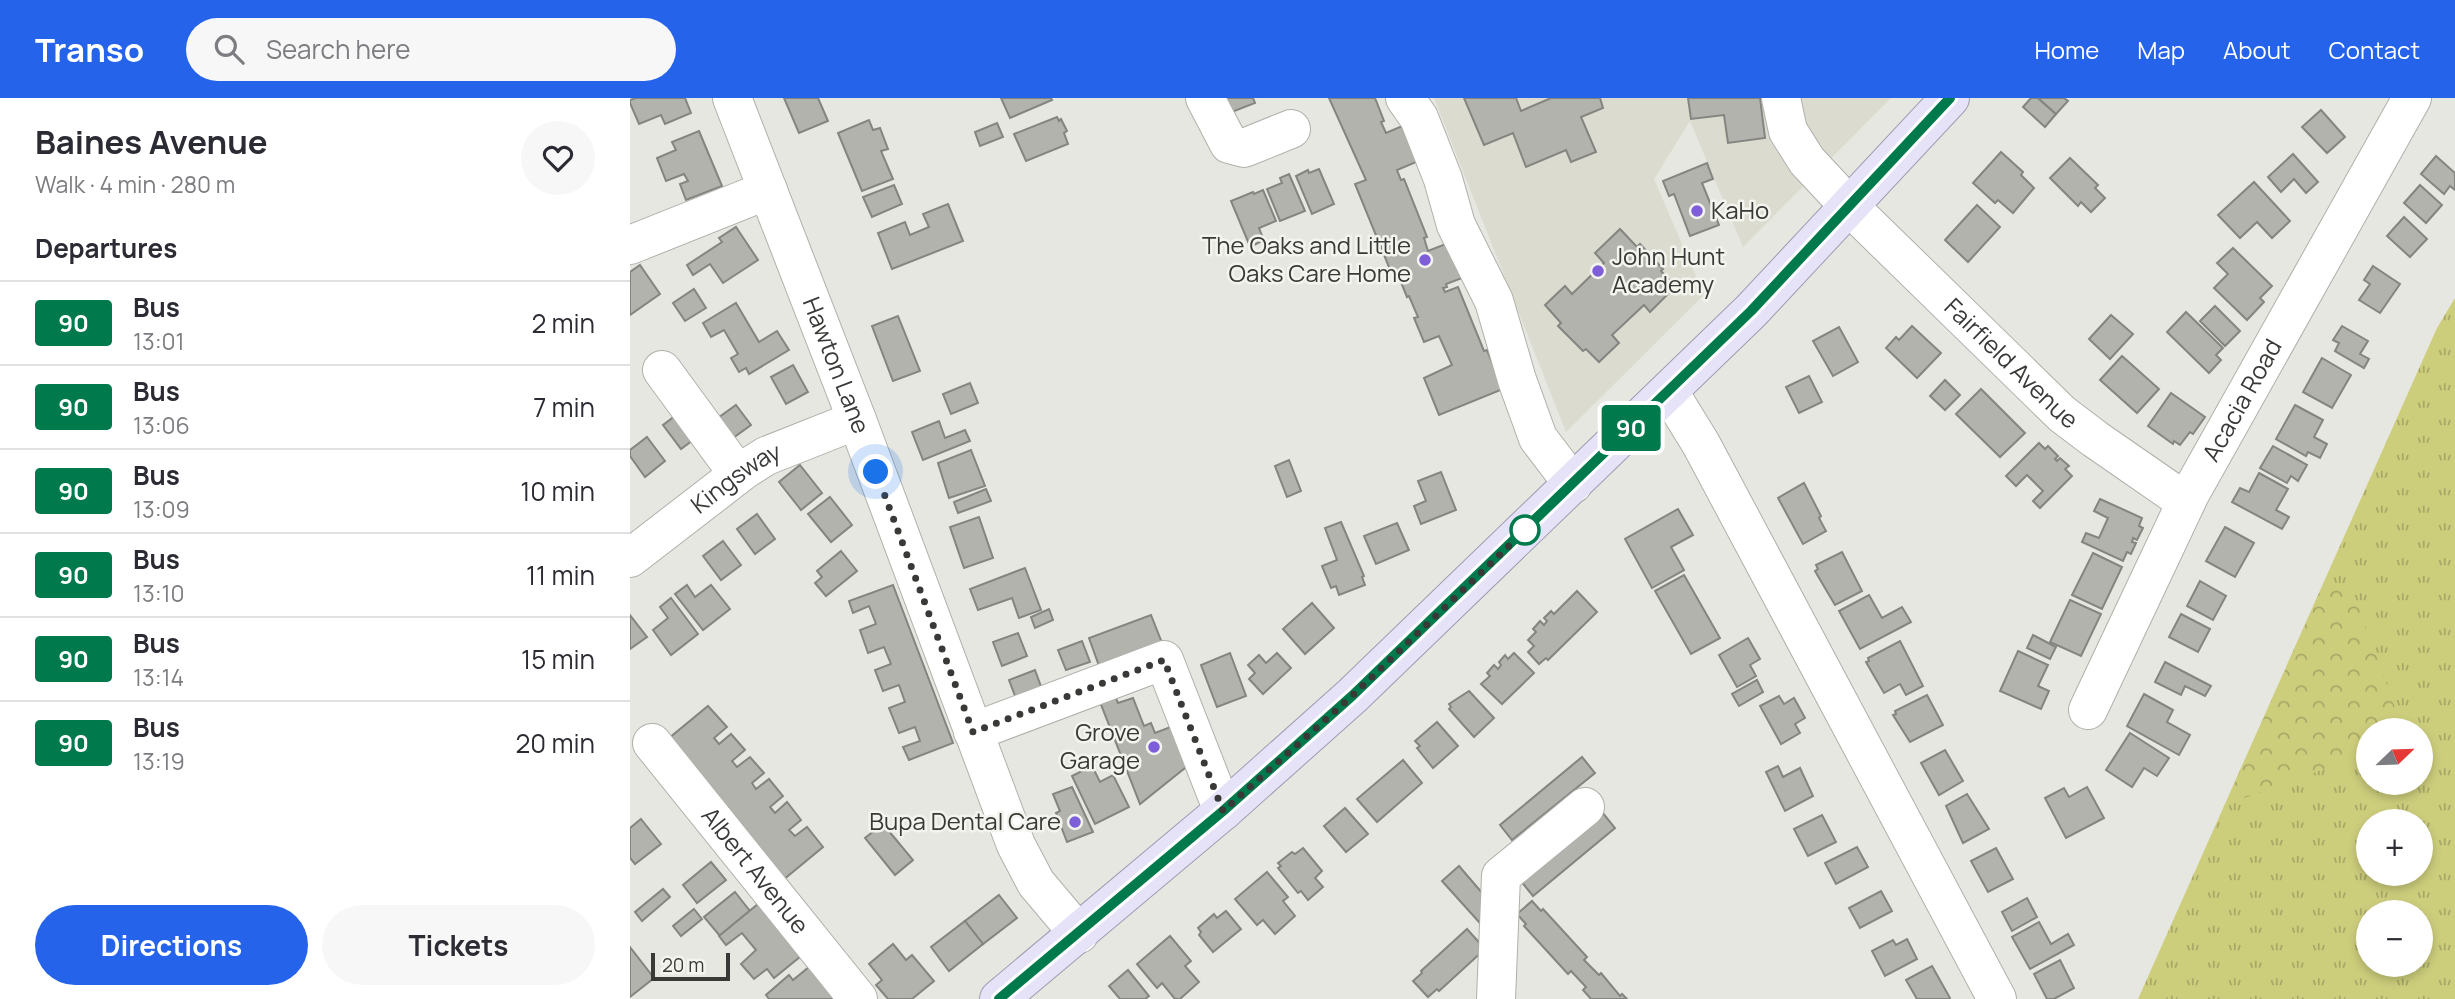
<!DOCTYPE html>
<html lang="en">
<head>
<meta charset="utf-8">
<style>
  body { margin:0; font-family:Manrope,sans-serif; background:#f7f7f7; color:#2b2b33; height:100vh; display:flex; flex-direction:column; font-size:26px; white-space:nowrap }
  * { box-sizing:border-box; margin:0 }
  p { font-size:23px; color:#7c7c81 }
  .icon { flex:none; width:38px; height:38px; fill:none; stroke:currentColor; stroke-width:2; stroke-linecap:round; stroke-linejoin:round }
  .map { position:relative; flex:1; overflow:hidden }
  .sheet { display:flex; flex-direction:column; background:#fff; width:630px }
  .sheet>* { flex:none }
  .badge { padding:0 14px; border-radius:5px; font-size:24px; line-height:46px }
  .needle { width:46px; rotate:67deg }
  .tools { position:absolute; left:1726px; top:620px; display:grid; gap:14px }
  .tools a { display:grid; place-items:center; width:77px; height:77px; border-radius:50%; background:#fff; box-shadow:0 4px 10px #0003; font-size:35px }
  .scale { position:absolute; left:21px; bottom:18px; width:79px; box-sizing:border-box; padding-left:7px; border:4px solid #393937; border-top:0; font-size:19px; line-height:24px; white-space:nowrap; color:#393937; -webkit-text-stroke:5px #f4f4ef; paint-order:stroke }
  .you { position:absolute; width:35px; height:35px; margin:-18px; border:5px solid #fff; border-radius:50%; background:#1a73e8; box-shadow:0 0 0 10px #1a73e833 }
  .map>.badge { position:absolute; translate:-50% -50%; box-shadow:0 0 0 4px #fff }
  h2 { padding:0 35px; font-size:26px; line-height:63px }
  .round { display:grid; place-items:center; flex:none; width:74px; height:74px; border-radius:37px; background:#f7f7f7 }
  .headline { display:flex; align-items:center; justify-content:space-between; height:119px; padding:0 35px }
  h1 { font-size:33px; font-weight:700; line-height:52px }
  .primary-button { display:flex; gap:14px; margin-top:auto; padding:14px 35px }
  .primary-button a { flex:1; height:80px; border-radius:42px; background:#2563eb; color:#fff; font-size:28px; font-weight:700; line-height:80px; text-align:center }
  .primary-button a+a { background:#f7f7f7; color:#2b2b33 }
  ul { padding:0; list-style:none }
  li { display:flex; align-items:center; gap:21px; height:84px; padding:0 35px; border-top:2px solid #e1e1e2 }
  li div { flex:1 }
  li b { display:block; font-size:26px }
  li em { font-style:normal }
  li .badge { min-width:77px; font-weight:700; text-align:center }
  header { display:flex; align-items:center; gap:42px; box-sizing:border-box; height:98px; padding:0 35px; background:#2563eb; color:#fff }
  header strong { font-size:33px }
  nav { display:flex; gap:38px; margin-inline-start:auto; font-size:24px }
  .search { width:490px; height:63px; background:#f7f7f7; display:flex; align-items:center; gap:18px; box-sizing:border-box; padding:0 24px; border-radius:38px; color:#7c7c81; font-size:26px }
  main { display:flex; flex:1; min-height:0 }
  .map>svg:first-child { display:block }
  .built { fill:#dbdbcf }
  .grass { fill:url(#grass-tufts); fill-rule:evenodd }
  .forest { fill:url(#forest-crowns) }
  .building { fill:#b3b3ae; stroke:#848480; stroke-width:2 }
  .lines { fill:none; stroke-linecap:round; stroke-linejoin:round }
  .minor-casing { stroke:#b0b0ab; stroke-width:40 }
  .major-casing { stroke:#9f9cb1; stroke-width:40 }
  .minor { stroke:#fff; stroke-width:38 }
  .major { stroke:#e6e3f8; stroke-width:38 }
  .line-casing { stroke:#fff; stroke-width:16 }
  .line { stroke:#007a4d; stroke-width:10 }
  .walk { stroke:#393937; stroke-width:7; stroke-dasharray:0 12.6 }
  .poi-dot { fill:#7e5ed9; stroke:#f4f4ef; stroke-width:2.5 }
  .stop-dot { fill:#fff; stroke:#007a4d; stroke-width:3.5 }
  .labels { text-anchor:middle; stroke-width:5; stroke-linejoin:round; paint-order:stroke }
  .poi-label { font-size:24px; fill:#393937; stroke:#f4f4ef; text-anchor:end }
  .street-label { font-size:24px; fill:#393937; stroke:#f4f4ef }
</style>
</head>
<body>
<header>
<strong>Transo</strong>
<div class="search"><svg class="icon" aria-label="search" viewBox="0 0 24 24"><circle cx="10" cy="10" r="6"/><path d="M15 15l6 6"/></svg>Search here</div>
<nav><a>Home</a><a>Map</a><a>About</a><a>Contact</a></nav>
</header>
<main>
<section class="sheet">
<div class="headline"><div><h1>Baines Avenue</h1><p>Walk · 4 min · 280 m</p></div><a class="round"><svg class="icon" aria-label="heart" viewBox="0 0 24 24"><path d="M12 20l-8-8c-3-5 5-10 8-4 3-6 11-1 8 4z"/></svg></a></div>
<h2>Departures</h2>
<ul>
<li><span class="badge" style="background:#007a4d;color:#fff">90</span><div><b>Bus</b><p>13:01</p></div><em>2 min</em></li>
<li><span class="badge" style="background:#007a4d;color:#fff">90</span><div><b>Bus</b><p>13:06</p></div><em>7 min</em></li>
<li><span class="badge" style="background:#007a4d;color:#fff">90</span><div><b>Bus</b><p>13:09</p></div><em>10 min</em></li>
<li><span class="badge" style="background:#007a4d;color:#fff">90</span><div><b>Bus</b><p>13:10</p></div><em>11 min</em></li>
<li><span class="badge" style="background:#007a4d;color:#fff">90</span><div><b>Bus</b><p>13:14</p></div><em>15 min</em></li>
<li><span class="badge" style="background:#007a4d;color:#fff">90</span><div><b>Bus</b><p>13:19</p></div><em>20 min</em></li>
</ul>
<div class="primary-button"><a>Directions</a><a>Tickets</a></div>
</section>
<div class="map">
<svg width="1825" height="901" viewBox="0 0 1825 901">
  <defs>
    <pattern id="grass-tufts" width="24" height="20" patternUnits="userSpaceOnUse" patternTransform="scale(1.75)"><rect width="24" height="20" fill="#cdce7c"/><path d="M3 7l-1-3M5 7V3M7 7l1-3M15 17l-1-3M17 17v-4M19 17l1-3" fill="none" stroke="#a7a866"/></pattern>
    <pattern id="forest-crowns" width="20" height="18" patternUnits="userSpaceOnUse" patternTransform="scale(1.75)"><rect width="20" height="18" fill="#cdce7c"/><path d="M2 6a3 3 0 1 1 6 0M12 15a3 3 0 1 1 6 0" fill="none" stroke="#a7a866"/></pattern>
  </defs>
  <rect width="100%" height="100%" fill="#e7e7e2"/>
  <!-- built -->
  <path class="built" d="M804 0H1261L1113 149 1060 23 1024 81 1074 197 936 334Z"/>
  <!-- grass -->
  <path class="grass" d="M1825 200V901H1508L1807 230ZM1738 632H1790V684H1738ZM1738 723H1790V775H1738ZM1738 814H1790V866H1738Z"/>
  <!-- forest -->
  <path class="forest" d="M1721 487 1773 632H1738V655L1595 707 1688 498Z"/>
  <!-- building -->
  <g class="building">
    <path d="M6 0H55L61 15 35 26 31 17 9 26 0 5V2Z"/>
    <path d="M154 0H188L198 23 169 35Z"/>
    <path d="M371 0H421L422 2 380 20Z"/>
    <path d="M581 0H623L625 5 602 14Z"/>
    <path d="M699 0H745L754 23 751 24 756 35 784 23 798 59 767 72 771 82 774 81 797 139 794 140 798 153 826 142 840 177 816 186 817 189 813 190 815 194 828 189 854 253 857 252 873 291 809 317 794 280 822 267 809 238 794 244 784 220 788 219 779 198 777 199 766 172 761 174 725 86 736 82Z"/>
    <path d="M834 0H886L891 13 921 0H970L973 10 951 19 966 54 941 64 936 52 896 69 883 35 854 47Z"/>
    <path d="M1058 0H1130L1135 40 1098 45 1094 17 1061 21Z"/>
    <path d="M1401 0H1408L1426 16 1415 29 1393 9Z"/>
    <path d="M1408 0H1434L1438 3 1426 16Z"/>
    <path d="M1691 12 1715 39 1697 55 1672 29Z"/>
    <path d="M427 19 429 23 431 21 437 33 434 35 438 46 396 63 384 36Z"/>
    <path d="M239 22 243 32 250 30 258 51 251 53 263 81 232 93 208 35Z"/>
    <path d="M367 25 373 39 350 48 345 34Z"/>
    <path d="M69 33 92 88 56 102 50 86 58 83 54 76 36 83 27 60 46 52 42 44Z"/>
    <path d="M1371 54 1393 74 1391 77 1404 90 1383 115 1368 102 1365 105 1343 85Z"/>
    <path d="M1663 56 1688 84 1676 95 1664 81 1651 94 1638 79Z"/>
    <path d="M1806 58 1825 75V92L1820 88 1814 96 1791 76Z"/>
    <path d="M1440 60 1468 87 1465 90 1475 100 1461 114 1451 104 1448 108 1420 80Z"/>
    <path d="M1077 65 1083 81 1072 85 1089 127 1060 138 1044 96 1039 98 1033 83Z"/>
    <path d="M689 71 704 106 682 116 666 78 678 72 679 75Z"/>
    <path d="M659 76 675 113 650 123 637 91 652 85 650 80Z"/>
    <path d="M1624 84 1660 123 1642 140 1627 124 1610 140 1588 117Z"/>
    <path d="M264 87 272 106 242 119 233 99Z"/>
    <path d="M1790 87 1812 107 1796 125 1774 105Z"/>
    <path d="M633 92 646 123 629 130 633 140 632 143 622 148 619 146 601 103 623 94 624 96Z"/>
    <path d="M318 106 333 143 262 171 248 135 275 124 280 137 299 129 293 116Z"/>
    <path d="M1347 107 1370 129 1338 164 1315 142Z"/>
    <path d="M1774 119 1797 141 1780 159 1757 138Z"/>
    <path d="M106 129 128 162 93 185 80 166 63 177 57 167 92 144 89 140Z"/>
    <path d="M990 131 1007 149 1010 146 1033 171 1031 173 1045 189 1020 214 1014 207 982 237 989 245 969 264 956 251 953 253 928 228 931 225 915 207 935 188 942 196 974 165 965 155Z"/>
    <path d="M1603 150 1642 188 1630 200 1634 204 1617 222 1584 190 1598 176 1587 165Z"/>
    <path d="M10 167 30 196 0 217V174Z"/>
    <path d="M1743 168 1770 186 1750 215 1729 202 1740 186 1734 182Z"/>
    <path d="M64 191 76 210 55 223 43 205Z"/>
    <path d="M106 205 129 244 147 233 159 252 119 276 116 270 109 274 101 260 108 256 94 232 81 239 73 225Z"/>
    <path d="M1585 208 1610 233 1595 248 1570 223Z"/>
    <path d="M1556 214 1593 250 1586 257 1591 262 1579 275 1537 234Z"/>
    <path d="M1481 217 1503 236 1480 261 1459 241Z"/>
    <path d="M268 218 290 273 263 283 242 228Z"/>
    <path d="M1282 228 1311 255 1287 280 1256 250 1266 239 1269 242Z"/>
    <path d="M1712 228 1738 243 1730 256 1739 261 1734 270 1705 253 1709 245 1703 242Z"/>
    <path d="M1209 229 1228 264 1203 278 1183 243Z"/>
    <path d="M1492 258 1529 291 1507 315 1470 282Z"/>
    <path d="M1692 260 1721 277 1702 310 1673 294Z"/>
    <path d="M163 267 178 294 156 306 141 279Z"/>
    <path d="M1179 278 1192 304 1169 315 1156 289Z"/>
    <path d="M1315 282 1330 297 1315 312 1300 298Z"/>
    <path d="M340 285 348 305 321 316 313 296Z"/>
    <path d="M1351 291 1395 335 1370 359 1326 316Z"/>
    <path d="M1541 295 1575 319 1563 336 1560 334 1550 347 1544 343 1543 346 1518 328Z"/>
    <path d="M106 307 121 327 96 345 81 325Z"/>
    <path d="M1665 307 1693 322 1684 339 1697 346 1690 360 1678 354 1676 358 1646 341Z"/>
    <path d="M53 312 71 336 51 351 33 327Z"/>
    <path d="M309 323 315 340 335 332 340 343 293 362 282 334Z"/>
    <path d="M17 339 35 363 15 379 0 358V352Z"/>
    <path d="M1409 345 1415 351 1418 348 1428 358 1425 361 1427 363 1430 360 1439 368 1435 371 1442 378 1410 410 1403 403 1413 393 1397 377 1386 388 1376 378Z"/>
    <path d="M1643 348 1677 367 1668 383 1661 378 1657 385 1630 370Z"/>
    <path d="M341 352 355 388 319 400 308 365Z"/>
    <path d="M659 362 671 393 657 399 645 368Z"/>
    <path d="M170 367 192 395 171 412 149 384Z"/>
    <path d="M811 374 826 412 791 426 784 408 796 403 788 383Z"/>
    <path d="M1629 375 1658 391 1646 412 1659 419 1652 431 1602 404 1610 390 1619 394Z"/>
    <path d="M1174 385 1191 418 1189 420 1196 433 1173 446 1148 400Z"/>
    <path d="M356 391 361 403 328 415 324 404Z"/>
    <path d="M200 399 222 427 201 444 178 416Z"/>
    <path d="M1470 401 1512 420 1509 428 1513 430 1507 442 1503 440 1502 444 1506 445 1501 456 1497 454 1493 463 1452 444 1456 435 1469 440 1478 420 1464 413Z"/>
    <path d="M1048 411 1063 437 1041 449 1054 472 1022 490 995 441Z"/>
    <path d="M127 416 145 441 125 456 107 431Z"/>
    <path d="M349 419 363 460 334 470 320 429Z"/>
    <path d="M711 424 734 478 732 479 735 487 709 497 706 488 701 490 692 468 707 462 695 430Z"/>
    <path d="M767 425 779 452 746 466 734 438Z"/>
    <path d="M1595 429 1624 445 1605 479 1576 463Z"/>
    <path d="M93 443 111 467 91 482 73 458Z"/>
    <path d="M211 453 227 473 196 498 185 485 192 479 187 473Z"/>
    <path d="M1212 454 1232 493 1205 507 1185 473 1188 471 1186 467Z"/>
    <path d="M1463 455 1492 469 1472 511 1442 497Z"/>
    <path d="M395 470 411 512 389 520 382 500 348 512 340 491Z"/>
    <path d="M1054 477 1090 540 1061 556 1025 493Z"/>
    <path d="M1570 483 1596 498 1583 522 1557 508Z"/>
    <path d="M57 487 65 499 81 487 100 511 73 532 45 496Z"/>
    <path d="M263 487 323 645 279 662 273 649 290 643 285 629 269 635 259 610 275 604 269 587 253 593 245 572 261 566 254 549 238 555 230 532 246 526 239 508 223 515 219 503Z"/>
    <path d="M947 493 967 514 918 562 916 560 909 566 898 554 904 548 898 542 906 534 903 531 910 523 914 527 917 523 914 520 921 513 924 516Z"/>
    <path d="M1239 497 1252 520 1272 509 1281 524 1230 551 1209 513Z"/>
    <path d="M41 500 68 536 41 557 23 532 38 520 30 509Z"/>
    <path d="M1440 502 1471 516 1451 558 1420 544Z"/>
    <path d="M682 505 704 530 675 556 653 531Z"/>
    <path d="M419 511 423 522 405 530 401 519Z"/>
    <path d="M1551 516 1580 531 1568 554 1539 539Z"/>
    <path d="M0 517 17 539 0 551Z"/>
    <path d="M521 517 536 555 473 579 459 540Z"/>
    <path d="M388 535 397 558 372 568 363 544Z"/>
    <path d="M1403 537 1426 549 1420 561 1397 550Z"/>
    <path d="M1118 540 1130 561 1120 567 1126 578 1107 589 1089 557Z"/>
    <path d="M452 543 460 564 436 572 428 552Z"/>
    <path d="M1270 543 1293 588 1276 597 1270 586 1254 595 1236 564 1239 563 1238 560Z"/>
    <path d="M1388 553 1418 567 1408 588 1419 593 1411 611 1370 593Z"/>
    <path d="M600 555 616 598 587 609 571 567Z"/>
    <path d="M647 555 661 570 633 596 619 581 625 575 618 567 629 557 636 565Z"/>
    <path d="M884 555 904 575 872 606 851 586 860 578 857 575 864 567 868 571 871 567 869 564 875 557 878 561Z"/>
    <path d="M1535 564 1581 588 1575 598 1555 588 1551 597 1525 584Z"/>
    <path d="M405 572 413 594 387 603 379 582Z"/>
    <path d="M1127 582 1133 594 1109 608 1102 596Z"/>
    <path d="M839 593 864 620 844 639 819 611 821 609 819 606Z"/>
    <path d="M1514 596 1543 612 1537 624 1560 637 1549 657 1497 628Z"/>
    <path d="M1297 597 1313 627 1280 644 1263 617 1266 616 1265 613Z"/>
    <path d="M485 598 488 605 503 600 514 628 521 625 525 635 551 625 565 662 510 706 470 604Z"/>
    <path d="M1149 598 1154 606 1164 600 1175 620 1165 626 1170 635 1151 646 1130 608Z"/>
    <path d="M78 608 97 629 84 640 89 646 101 636 115 652 102 663 107 669 120 659 134 675 122 685 126 691 139 681 153 698 140 709 145 715 157 704 171 722 159 732 165 738 177 729 193 749 153 782 38 641Z"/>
    <path d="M807 624 828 648 803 670 787 650 790 648 785 643Z"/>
    <path d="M1500 635 1539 660 1527 678 1514 670 1502 689 1476 672Z"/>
    <path d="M1315 652 1333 683 1309 697 1291 665Z"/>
    <path d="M952 659 965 675 882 742 870 727Z"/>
    <path d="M773 662 792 685 747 724 727 701Z"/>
    <path d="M462 668 470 684 483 677 499 709 465 726 442 678Z"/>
    <path d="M1148 668 1153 679 1170 670 1183 698 1155 713 1136 674Z"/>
    <path d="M442 689 463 734 437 744 426 715 430 713 423 696Z"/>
    <path d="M1457 689 1474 720 1436 740 1415 700 1434 690 1439 699Z"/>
    <path d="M1337 696 1359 731 1333 745 1316 708Z"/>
    <path d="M715 710 738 736 716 754 694 728Z"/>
    <path d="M972 714 985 730 903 798 890 782Z"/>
    <path d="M1192 717 1206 744 1178 758 1164 731Z"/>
    <path d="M11 721 31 746 5 766 0 760V730Z"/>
    <path d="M253 726 283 762 265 777 235 740Z"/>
    <path d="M1227 749 1238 769 1206 786 1195 765Z"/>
    <path d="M673 750 692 773 685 780 693 789 678 802 671 793 668 795 648 770 651 768 648 765 662 754 665 756Z"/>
    <path d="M1366 750 1383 781 1358 794 1341 763Z"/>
    <path d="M81 764 96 782 67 805 53 787Z"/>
    <path d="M829 768 865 810 849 824 812 783Z"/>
    <path d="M637 774 658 799 653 803 665 818 645 836 633 822 627 827 605 801Z"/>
    <path d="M33 791 40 799 12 823 5 814Z"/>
    <path d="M1251 793 1262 813 1230 830 1219 810Z"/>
    <path d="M105 794 120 813 90 838 74 819Z"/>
    <path d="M369 797 387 820 353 846 335 823Z"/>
    <path d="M1397 800 1407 819 1382 833 1372 814Z"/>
    <path d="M902 803 911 813 913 811 957 859 954 862 969 877 971 875 990 898 992 896 997 901H961L953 892 956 889 941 873 938 876 894 828 896 826 887 816Z"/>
    <path d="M128 806 171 858 144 880 137 871 124 881 111 866 126 852 112 835 96 847 89 838Z"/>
    <path d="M64 811 72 821 51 838 43 828Z"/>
    <path d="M596 813 611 831 583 854 569 837 571 834 568 830 584 816 587 820Z"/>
    <path d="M335 823 353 846 319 873 301 849Z"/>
    <path d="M1409 824 1421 846 1438 836 1444 847 1400 871 1382 839Z"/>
    <path d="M837 831 855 851 809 893 807 891 798 899 783 883 792 875 791 873Z"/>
    <path d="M540 838 561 863 555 868 569 884 550 901H545L532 885 527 890 507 866Z"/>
    <path d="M1277 841 1287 861 1255 878 1242 853 1263 842 1266 847Z"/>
    <path d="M263 846 276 862 282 857 304 883 282 901H258L246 887 252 882 239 866Z"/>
    <path d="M0 849 24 880 0 899Z"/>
    <path d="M1430 862 1444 890 1424 901H1417L1404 876Z"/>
    <path d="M1302 868 1320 900 1319 901H1287L1276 882Z"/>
    <path d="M179 869 205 901H139L136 897 159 877 163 882Z"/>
    <path d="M498 872 519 898 515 901H490L479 888Z"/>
  </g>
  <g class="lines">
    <defs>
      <g id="minor">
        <path id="s1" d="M102 0 227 322 386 747 406 785 449 836"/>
        <path d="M575 0 599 46 614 50 661 31"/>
        <path d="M775 0 789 20 813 81 826 127 864 203 887 282 908 340 943 386"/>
        <path id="s2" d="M1151 0 1158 33 1177 63 1220 109 1432 316 1465 341 1556 404"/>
        <path d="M0 147 138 92"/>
        <path d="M32 272 108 376"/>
        <path d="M1039 294 1071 346 1367 901"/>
        <path id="s3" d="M0 460 114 372 136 358 227 322"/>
        <path id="s4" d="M1458 612 1560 396 1782 0"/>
        <path d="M343 634 534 562 593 713"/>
        <path id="s5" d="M22 645 228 901"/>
        <path d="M866 901 871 778 955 709"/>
      </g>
      <path id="major" d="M369 901 593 713 722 598 1121 213 1320 0"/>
    </defs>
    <!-- minor casing -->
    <use href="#minor" class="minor-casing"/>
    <!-- major casing -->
    <use href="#major" class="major-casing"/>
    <!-- minor -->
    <use href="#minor" class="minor"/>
    <!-- major -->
    <use href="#major" class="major"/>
  </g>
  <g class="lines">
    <defs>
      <path id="line" d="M369 901 593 713 722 598 1121 213 1320 0"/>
    </defs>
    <!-- line casing -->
    <use href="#line" class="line-casing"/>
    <!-- line -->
    <use href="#line" class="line"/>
    <!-- walk -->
    <path class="walk" d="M246 374 343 634 534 562 593 713 722 598 903 425 895 432"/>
  </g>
  <!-- markers -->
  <g class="poi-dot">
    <circle cx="1067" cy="113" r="7"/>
    <circle cx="795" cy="162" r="7"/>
    <circle cx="968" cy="173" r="7"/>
    <circle cx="524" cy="649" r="7"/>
    <circle cx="445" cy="724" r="7"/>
  </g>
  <circle class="stop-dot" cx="895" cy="432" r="14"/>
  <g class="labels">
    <!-- poi labels -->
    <g class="poi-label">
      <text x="1081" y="121" text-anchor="start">KaHo</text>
      <text x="781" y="156">The Oaks and Little<tspan x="781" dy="28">Oaks Care Home</tspan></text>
      <text x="982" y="167" text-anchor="start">John Hunt<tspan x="982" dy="28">Academy</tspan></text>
      <text x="510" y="643">Grove<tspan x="510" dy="28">Garage</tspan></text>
      <text x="431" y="732">Bupa Dental Care</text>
    </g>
    <!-- street labels -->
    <g class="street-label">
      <text dy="8" stroke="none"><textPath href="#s2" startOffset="357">Fairfield Avenue</textPath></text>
      <text dy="8" stroke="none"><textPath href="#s1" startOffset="287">Hawton Lane</textPath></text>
      <text dy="8" stroke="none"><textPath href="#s4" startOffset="346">Acacia Road</textPath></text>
      <text dy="8" stroke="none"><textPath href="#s3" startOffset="133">Kingsway</textPath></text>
      <text dy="8" stroke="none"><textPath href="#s5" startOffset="164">Albert Avenue</textPath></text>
    </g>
  </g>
</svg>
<div class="tools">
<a><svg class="needle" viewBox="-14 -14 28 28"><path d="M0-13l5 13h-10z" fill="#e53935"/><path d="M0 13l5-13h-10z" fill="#7c7c81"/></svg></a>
<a>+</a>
<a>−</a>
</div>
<div class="scale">20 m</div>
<div class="you" style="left:246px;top:374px"></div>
<b class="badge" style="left:1001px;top:330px;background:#007a4d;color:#fff">90</b>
</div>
</main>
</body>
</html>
